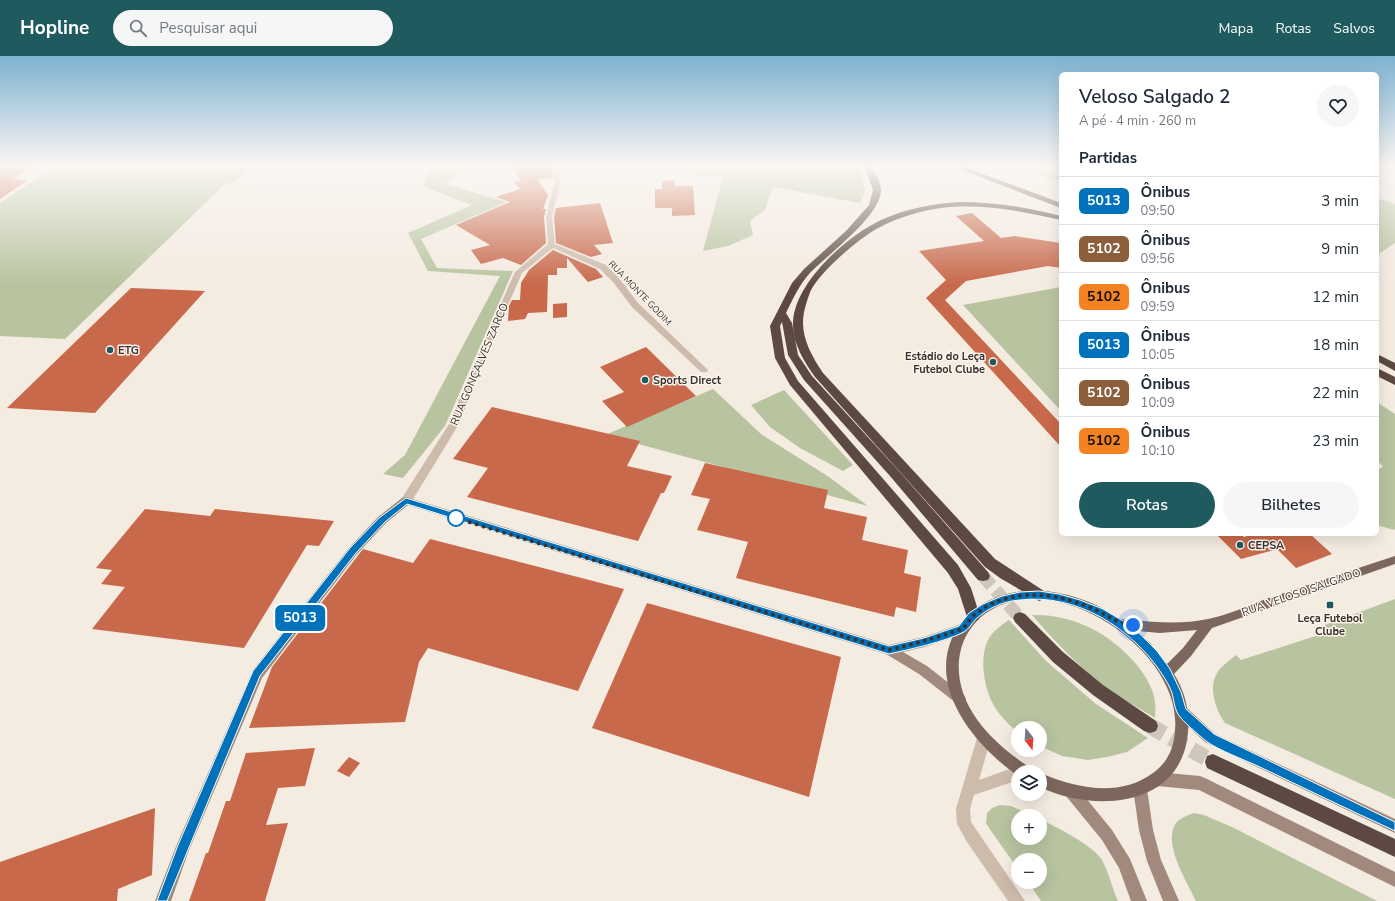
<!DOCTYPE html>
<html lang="pt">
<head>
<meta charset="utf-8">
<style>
  body { margin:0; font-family:"Nunito Sans",sans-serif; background:#f6f6f7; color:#1f2937; height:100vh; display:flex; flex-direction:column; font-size:15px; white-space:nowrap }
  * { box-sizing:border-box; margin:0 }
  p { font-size:13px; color:#747a83 }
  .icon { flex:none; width:22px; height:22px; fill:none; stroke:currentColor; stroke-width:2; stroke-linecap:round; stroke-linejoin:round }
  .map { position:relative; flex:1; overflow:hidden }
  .side { position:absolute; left:1059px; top:16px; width:320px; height:464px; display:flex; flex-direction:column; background:#fff; border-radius:6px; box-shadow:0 4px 16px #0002 }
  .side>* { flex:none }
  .badge { padding:0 8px; border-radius:6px; font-size:14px; line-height:26px }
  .needle { width:26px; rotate:163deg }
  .controls { position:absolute; left:1011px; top:665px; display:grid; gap:8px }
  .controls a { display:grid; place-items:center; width:36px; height:36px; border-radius:50%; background:#fff; box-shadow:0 4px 16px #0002; font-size:20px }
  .you { position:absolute; width:20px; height:20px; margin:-10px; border:3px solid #fff; border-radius:50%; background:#1a73e8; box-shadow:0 0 0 6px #1a73e833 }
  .map>.badge { position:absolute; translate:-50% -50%; box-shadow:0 0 0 2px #fff }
  h2 { padding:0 20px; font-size:15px; line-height:36px }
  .round { display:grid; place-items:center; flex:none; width:42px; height:42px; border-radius:21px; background:#f6f6f7 }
  .head { display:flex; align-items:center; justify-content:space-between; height:68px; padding:0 20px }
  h1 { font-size:19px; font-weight:600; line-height:30px }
  .action { display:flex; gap:8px; margin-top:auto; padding:8px 20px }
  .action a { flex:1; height:46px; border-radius:24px; background:#1f5a5e; color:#fff; font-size:16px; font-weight:600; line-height:46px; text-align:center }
  .action a+a { background:#f6f6f7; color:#1f2937 }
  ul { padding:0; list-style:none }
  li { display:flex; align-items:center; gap:12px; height:48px; padding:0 20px; border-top:1px solid #e0e1e3 }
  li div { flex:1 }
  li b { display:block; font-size:15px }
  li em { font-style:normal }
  li .badge { min-width:44px; font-weight:700; text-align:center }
  header { display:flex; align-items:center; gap:24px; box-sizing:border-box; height:56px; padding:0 20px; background:#1f5a5e; color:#fff }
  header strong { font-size:19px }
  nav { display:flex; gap:22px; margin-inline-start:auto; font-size:14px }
  .search { width:280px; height:36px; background:#f6f6f7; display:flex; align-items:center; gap:10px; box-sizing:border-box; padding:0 14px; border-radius:22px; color:#747a83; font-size:15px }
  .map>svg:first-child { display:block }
  .green { fill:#b8c4a0 }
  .building { fill:#c8694b }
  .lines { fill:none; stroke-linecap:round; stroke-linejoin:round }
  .highway-tunnel-far1 { stroke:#cfc6bd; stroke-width:13; stroke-dasharray:13 6; stroke-linecap:butt }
  .highway-tunnel { stroke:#cfc6bd; stroke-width:16; stroke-dasharray:16 8; stroke-linecap:butt }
  .street { fill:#cdbbac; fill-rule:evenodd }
  .secondary { fill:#a18a7d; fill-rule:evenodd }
  .primary { fill:#7d675c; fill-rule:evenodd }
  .highway { fill:#5c4a42; fill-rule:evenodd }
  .line { fill:#0072bc; stroke:#fff }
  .walk { stroke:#3b302b; stroke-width:4; stroke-dasharray:0 7.2 }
  .poi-dot { fill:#1f5a5e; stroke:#fbf5ee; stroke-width:1.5 }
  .stop-dot { fill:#fff; stroke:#0072bc; stroke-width:2 }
  .labels { text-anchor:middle; stroke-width:3; stroke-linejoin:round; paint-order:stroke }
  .far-street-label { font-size:9px; fill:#3b302b; stroke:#fbf5ee }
  .poi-label { font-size:11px; font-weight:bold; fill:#3b302b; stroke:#fbf5ee; text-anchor:start }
  .street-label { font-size:11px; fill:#3b302b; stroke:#fbf5ee }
</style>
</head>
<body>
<header>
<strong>Hopline</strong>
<div class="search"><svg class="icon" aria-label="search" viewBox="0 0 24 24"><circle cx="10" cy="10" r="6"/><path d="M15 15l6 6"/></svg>Pesquisar aqui</div>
<nav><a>Mapa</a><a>Rotas</a><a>Salvos</a></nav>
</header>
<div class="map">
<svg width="1395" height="845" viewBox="0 0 1395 845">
  <rect width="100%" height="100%" fill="#f4ebe1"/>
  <!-- green -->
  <g class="green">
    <path d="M53 111H251L234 126 224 129 65 283 0 280V147Z"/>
    <path d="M432 111H467L445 128 507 146 421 183 437 212 513 215 445 370 403 422 383 418 405 399 500 220 428 215 408 177 472 149 422 130Z"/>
    <path d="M696 111H859L865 134 860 147 773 131 765 154 750 165 753 179 728 190 703 195 723 120 695 121Z"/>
    <path d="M1018 111H1042L1047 112 1044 115 1061 120V126Z"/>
    <path d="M1377 142 1395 148V187L1377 199Z"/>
    <path d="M1061 231V355L963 249Z"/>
    <path d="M713 333 761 378 829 421 868 450 605 379Z"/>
    <path d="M784 334 853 409 843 415 800 392 770 371 751 349Z"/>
    <path d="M1377 346 1395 358V473L1394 474 1377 469V415L1383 410 1377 405Z"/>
    <path d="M1395 543V743L1225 667C1215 653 1207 630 1219 614 1223 609 1230 604 1236 599L1241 604 1328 576 1325 569Z"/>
    <path d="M1032 559C1073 558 1110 577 1136 608 1145 619 1154 633 1155 647 1156 652 1155 657 1155 662 1141 653 1126 645 1112 636 1082 614 1056 587 1032 559Z"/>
    <path d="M1009 564 1046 605 1096 648 1148 682 1127 696 1107 701 1088 704 1062 700 1040 690V672H1018V676C1008 668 998 658 992 646 983 628 978 595 992 578 996 573 1003 568 1009 564Z"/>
    <path d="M1000 749 1011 750 1033 760H1018V782H1040V763C1056 771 1093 789 1102 804 1109 817 1112 832 1118 845H1041L1028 826H1040V804H1018V813L991 775 986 767 987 757 992 752Z"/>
    <path d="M1194 757 1204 759 1234 772 1377 845H1196C1187 826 1162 787 1176 767 1180 762 1188 759 1194 757Z"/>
  </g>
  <!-- building -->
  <g class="building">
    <path d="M0 111H32L13 123 28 124 0 143Z"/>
    <path d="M512 111H552L553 122 537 123 548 139 543 153H546L544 161 546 187 521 209 503 202 481 208 471 194 490 189 456 169 510 146 496 141 520 133 515 126 521 125Z"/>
    <path d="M675 124V130H693L695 159 672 160V152H655V133H662V125Z"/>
    <path d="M600 147 613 187 594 189 602 198 591 201 556 187 554 161 556 152Z"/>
    <path d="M972 157 1001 182 1015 180 1061 187V212L1048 210 966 225 945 244 1061 368V391L926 242 946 224 919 195 984 185 956 160Z"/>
    <path d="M553 194 596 213 603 221 588 226 567 202V212H557V219H548L547 256 528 257 525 263 508 265 509 250 512 244H520L521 227 529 214Z"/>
    <path d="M131 232 205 235 95 357 7 352Z"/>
    <path d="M567 247V261L553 262V248Z"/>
    <path d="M646 291 696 340 627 371 602 345 624 336 600 311Z"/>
    <path d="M492 351 640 385 627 410 672 420 664 437H661L638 485 467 441 488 412 453 403Z"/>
    <path d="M705 407 828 434 824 452 867 461 862 484 908 494 904 517 921 521 916 556 896 551 894 561 736 522 748 486 697 474 710 443 691 439Z"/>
    <path d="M145 453 210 460 215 453 334 465 319 490 307 489 244 592 92 573 125 531 101 528 112 514 96 512Z"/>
    <path d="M1216 478H1240L1244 481 1254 478H1310L1332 498 1296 512 1277 493 1241 503Z"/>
    <path d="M430 483 624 533 578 635 428 592 419 606 405 666 249 672 272 611 363 493 413 507Z"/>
    <path d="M647 547 841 601 809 741 592 672Z"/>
    <path d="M315 692 305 730 278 732 266 769 288 767 265 845H189L206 797H208L226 745H230L246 697Z"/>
    <path d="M349 701 360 707 349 721 337 715Z"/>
    <path d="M155 752 152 819 118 833 117 845H0V806Z"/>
  </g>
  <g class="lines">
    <!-- highway-tunnel-far1 -->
    <path class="highway-tunnel-far1" d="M983 520 1020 562"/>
    <!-- highway-tunnel -->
    <path class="highway-tunnel" d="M1150 670 1213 706"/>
    <!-- street -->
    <g class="street">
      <path d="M553 111H559L561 124 552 161 555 188 606 209 619 222 638 247 708 314 707 316H701L632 251 613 226 600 213 553 192 522 217 483 306 459 368 410 448H402L401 445 402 442 449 368 475 306 515 216 548 188 546 161 555 124Z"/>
      <path d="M984 676 989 678 991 682 979 724 1018 710 1023 712 1024 716H1018V724L974 739 970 753 971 766 1025 845H1008L967 786 957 768 956 753 977 682 979 678Z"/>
    </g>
    <!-- secondary -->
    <g class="secondary">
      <path d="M406 441 889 589 924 581 962 568 966 569 968 573 966 577 924 591 903 596 927 610 964 639 966 643 964 647 960 649 956 647 919 618 886 598 408 449 386 467 357 498 262 622 189 794 171 845H155L177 788 253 614 349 492 378 461 402 442Z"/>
      <path d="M1182 650 1187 652 1215 678 1395 763V777L1205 686 1177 660 1176 656 1177 652Z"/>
      <path d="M1157 716 1200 720 1205 722 1395 816V831L1199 734 1157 730 1152 728 1150 723 1152 718Z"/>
      <path d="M1140 726 1145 728 1147 733 1153 774 1161 804 1179 845H1163L1147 805 1139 774 1133 733 1135 728Z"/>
      <path d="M1071 728 1076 730 1112 774 1130 803 1147 845H1131L1119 812 1102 784 1066 740 1064 735 1066 730Z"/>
    </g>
    <!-- primary -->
    <path class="primary" d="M1395 500V508L1212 572 1191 600 1174 618C1185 635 1190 656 1188 676 1182 752 1094 757 1040 731V717C1076 732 1119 742 1153 717 1168 706 1174 692 1175 674 1183 593 1048 504 981 561 968 573 961 586 959 604 955 651 993 687 1029 711L1031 716H1018V720C977 691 929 636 952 582 960 565 972 552 990 544 1024 528 1062 534 1096 549 1105 553 1113 560 1121 563 1125 564 1130 564 1134 564 1158 567 1185 568 1208 563 1228 559 1247 550 1266 543 1309 529 1352 514 1395 500ZM1197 574 1183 592 1167 608 1151 588 1137 575 1160 577Z"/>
    <!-- highway -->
    <g class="highway">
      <path d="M865 111H873C875 118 881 127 881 134 881 160 827 199 810 217 799 229 793 243 786 257L792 267 798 299 812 320 898 414 988 516 990 520 988 524 983 525 978 524 890 420 804 324 788 299 782 266 780 270 785 302 798 325 958 509 971 532 980 560 978 564 973 566 968 564 958 533 948 517 790 329 775 302 770 270 792 227 804 213 847 174 869 149 873 134Z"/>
      <path d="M954 111H964L1061 147V152Z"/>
      <path d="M958 146C993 146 1027 151 1061 160V164C1021 155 982 147 941 152 920 155 899 161 880 171 860 181 822 214 811 234 807 244 803 256 803 267 803 285 813 302 823 317L995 503 1044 535 1046 539 1044 543 1039 545 1000 522 985 511 815 321C804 305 792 287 793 266 795 226 847 180 881 164 905 153 931 148 958 146Z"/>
      <path d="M1377 298 1395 307V315L1377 305Z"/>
      <path d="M1377 312 1395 321V329L1377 320Z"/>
      <path d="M1020 556 1025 558 1063 596 1103 629 1156 665 1158 670 1156 675 1150 677 1144 675 1093 639 1053 606 1015 566 1013 562 1015 558Z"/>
      <path d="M1213 698 1395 783V801L1207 712 1205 706 1207 700Z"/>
    </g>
  </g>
  <!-- sky -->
  <linearGradient id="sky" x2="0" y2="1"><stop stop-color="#7eb2d2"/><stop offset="0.48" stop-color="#faf6f2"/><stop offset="1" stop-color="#faf6f2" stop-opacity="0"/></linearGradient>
  <rect width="1395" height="229" fill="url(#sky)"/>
  <!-- line -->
  <path class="line" d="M406 442 889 590 924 582 959 570 969 557 983 548 1002 540 1020 536 1039 535 1059 538 1080 544 1103 553 1123 565 1141 579 1157 595 1170 613 1181 636 1186 653 1214 678 1395 766V775L1391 773C1347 753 1304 732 1260 711 1245 704 1218 694 1206 685 1199 679 1182 665 1178 658 1174 651 1174 644 1172 637 1170 631 1166 624 1162 618 1132 572 1076 537 1020 544 1004 545 988 552 976 563 972 567 969 573 964 576 944 586 911 593 889 598L407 448 385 466 356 497 260 620 188 794 167 845H157L178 789 253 615 350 492 379 462Z"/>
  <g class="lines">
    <!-- walk -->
    <path class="walk" d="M456 462 889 594C909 589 928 584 947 578 952 576 958 575 962 573 967 570 969 563 974 559 992 544 1016 538 1039 539 1060 540 1082 547 1100 556 1114 563 1117 567 1133 569"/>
  </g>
  <!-- markers -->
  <g class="poi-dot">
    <circle cx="110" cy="294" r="4"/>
    <circle cx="993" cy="306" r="4"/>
    <circle cx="645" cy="324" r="4"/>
    <circle cx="1240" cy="489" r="4"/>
    <rect x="1326" y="545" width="8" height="8" rx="2"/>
  </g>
  <circle class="stop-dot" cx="456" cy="462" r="8"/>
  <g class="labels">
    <!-- far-street labels -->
    <g class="far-street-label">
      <text transform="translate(640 237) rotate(46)" y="3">RUA MONTE GODIM</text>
    </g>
    <!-- poi labels -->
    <g class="poi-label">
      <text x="118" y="298">ETG</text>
      <text x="985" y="304" text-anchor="end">Estádio do Leça<tspan x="985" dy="13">Futebol Clube</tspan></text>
      <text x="653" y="328">Sports Direct</text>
      <text x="1248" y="493">CEPSA</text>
      <text x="1330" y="566" text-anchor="middle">Leça Futebol<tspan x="1330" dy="13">Clube</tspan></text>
    </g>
    <!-- street labels -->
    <g class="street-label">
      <text transform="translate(479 308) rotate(-67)" y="4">RUA GONÇALVES ZARCO</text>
      <text transform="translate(1301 536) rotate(-19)" y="4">RUA VELOSO SALGADO</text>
    </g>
  </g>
</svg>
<div class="controls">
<a><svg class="needle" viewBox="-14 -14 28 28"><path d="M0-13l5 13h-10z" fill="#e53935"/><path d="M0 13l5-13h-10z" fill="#747a83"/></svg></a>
<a><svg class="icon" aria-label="layers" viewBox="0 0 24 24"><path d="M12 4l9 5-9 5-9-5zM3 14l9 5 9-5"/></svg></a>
<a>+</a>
<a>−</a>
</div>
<div class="you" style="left:1133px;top:569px"></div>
<b class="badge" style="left:300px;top:562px;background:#0072bc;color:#fff">5013</b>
<section class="side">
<div class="head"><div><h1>Veloso Salgado 2</h1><p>A pé · 4 min · 260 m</p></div><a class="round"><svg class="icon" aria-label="heart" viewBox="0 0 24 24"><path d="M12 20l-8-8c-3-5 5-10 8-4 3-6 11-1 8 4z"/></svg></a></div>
<h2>Partidas</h2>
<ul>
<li><span class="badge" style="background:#0072bc;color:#fff">5013</span><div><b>Ônibus</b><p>09:50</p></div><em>3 min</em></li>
<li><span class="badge" style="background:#8b5e3c;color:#fff">5102</span><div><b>Ônibus</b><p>09:56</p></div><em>9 min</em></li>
<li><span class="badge" style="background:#f58220;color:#111">5102</span><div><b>Ônibus</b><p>09:59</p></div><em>12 min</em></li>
<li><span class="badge" style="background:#0072bc;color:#fff">5013</span><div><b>Ônibus</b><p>10:05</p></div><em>18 min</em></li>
<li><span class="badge" style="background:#8b5e3c;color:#fff">5102</span><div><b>Ônibus</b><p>10:09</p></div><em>22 min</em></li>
<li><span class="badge" style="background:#f58220;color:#111">5102</span><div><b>Ônibus</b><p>10:10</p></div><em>23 min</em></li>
</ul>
<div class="action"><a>Rotas</a><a>Bilhetes</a></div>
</section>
</div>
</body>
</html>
